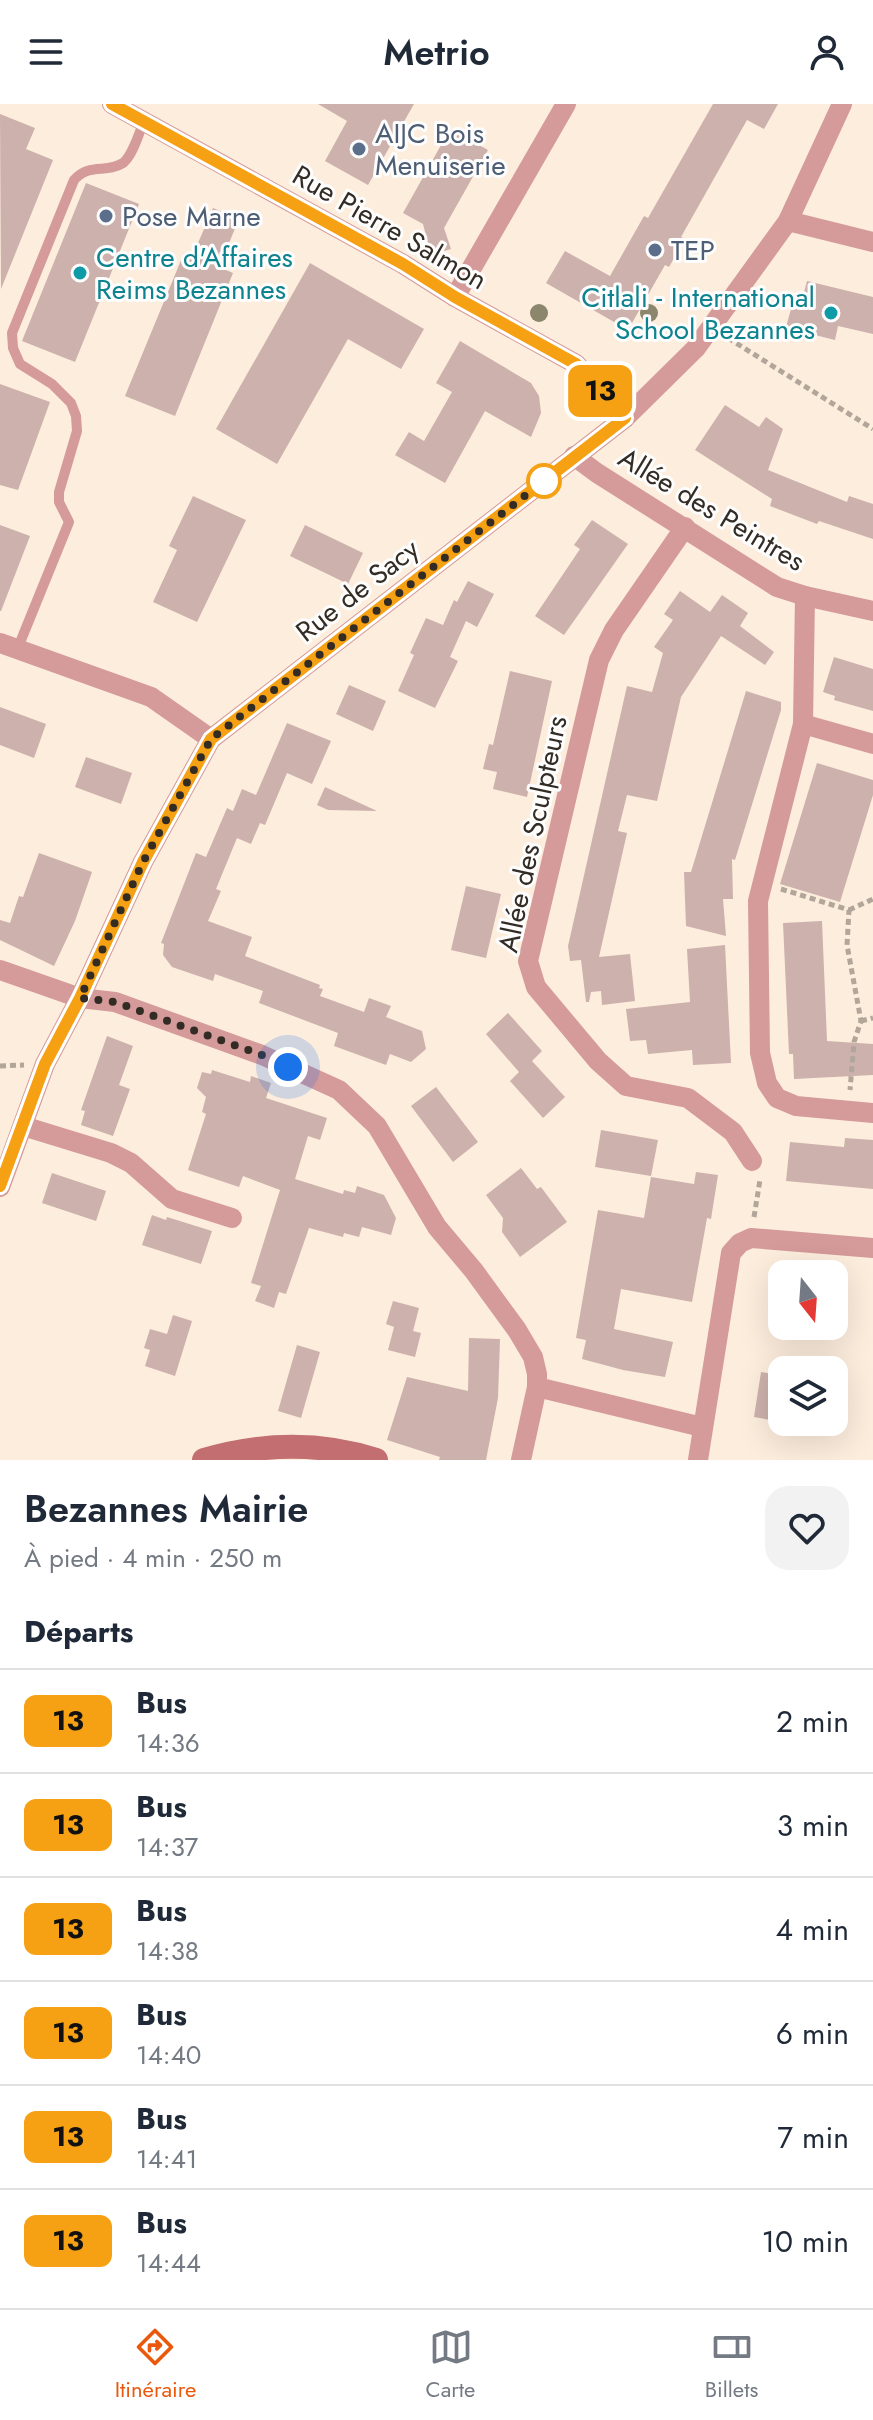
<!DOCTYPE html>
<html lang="fr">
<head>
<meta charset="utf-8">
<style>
  body { margin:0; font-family:Jost,sans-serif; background:#f2f2f3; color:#1f2937; height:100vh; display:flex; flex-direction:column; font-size:30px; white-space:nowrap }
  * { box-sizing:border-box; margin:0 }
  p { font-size:26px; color:#747a83 }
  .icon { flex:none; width:44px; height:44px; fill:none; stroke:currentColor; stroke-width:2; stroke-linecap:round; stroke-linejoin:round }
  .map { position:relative; height:1356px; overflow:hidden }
  .panel { display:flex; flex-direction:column; background:#fff; flex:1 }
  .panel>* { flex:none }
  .badge { padding:0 16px; border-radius:12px; font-size:28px; line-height:52px }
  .needle { width:52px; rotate:163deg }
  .buttons { position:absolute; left:768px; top:1156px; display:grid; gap:16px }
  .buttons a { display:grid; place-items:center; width:80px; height:80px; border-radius:16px; background:#fff; box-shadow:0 8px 32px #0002; font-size:40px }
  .you { position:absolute; width:40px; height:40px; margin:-20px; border:6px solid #fff; border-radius:50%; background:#1a73e8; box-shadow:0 0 0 12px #1a73e833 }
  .map>.badge { position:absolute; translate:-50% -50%; box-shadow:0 0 0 4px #fff }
  h2 { padding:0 24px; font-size:30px; line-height:72px }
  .round { display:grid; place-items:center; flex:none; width:84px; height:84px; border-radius:24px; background:#f2f2f3 }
  .headline { display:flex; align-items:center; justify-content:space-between; height:136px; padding:0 24px }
  h1 { font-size:38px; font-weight:600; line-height:60px }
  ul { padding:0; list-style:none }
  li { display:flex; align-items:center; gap:24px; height:104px; padding:0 24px; border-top:2px solid #e0e1e3 }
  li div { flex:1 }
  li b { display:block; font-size:30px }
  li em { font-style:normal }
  li .badge { min-width:88px; font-weight:700; text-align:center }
  header { display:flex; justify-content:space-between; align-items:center; height:104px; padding:0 24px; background:#fff; font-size:36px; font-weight:600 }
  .tab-bar { display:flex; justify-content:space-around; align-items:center; height:112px; border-top:2px solid #e0e1e3; background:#fff; font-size:22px; color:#747a83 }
  .tab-bar a { display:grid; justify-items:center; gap:4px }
  .tab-bar .active { color:#ea580c }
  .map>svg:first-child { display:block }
  .building { fill:#cdb1ac }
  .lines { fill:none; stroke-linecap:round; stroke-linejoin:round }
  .path { stroke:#b2a599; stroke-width:5; stroke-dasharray:6 4; stroke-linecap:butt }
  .lane { stroke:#d59a9a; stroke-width:10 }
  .street { stroke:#d59a9a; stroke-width:20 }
  .secondary { stroke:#c36e70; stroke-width:24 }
  .tree { fill:#8c866c }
  .line-casing { stroke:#fff; stroke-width:18 }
  .line { stroke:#f6a014; stroke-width:12 }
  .walk { stroke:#332c25; stroke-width:8; stroke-dasharray:0 14.4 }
  .service-dot { fill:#5c6f8a; stroke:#fdfdfd; stroke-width:3 }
  .culture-dot { fill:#0f9aa8; stroke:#fdfdfd; stroke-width:3 }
  .stop-dot { fill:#fff; stroke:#f6a014; stroke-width:4 }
  .labels { text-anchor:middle; stroke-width:6; stroke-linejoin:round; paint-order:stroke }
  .service-label { font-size:28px; fill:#4e5e75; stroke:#fdfdfd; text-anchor:start }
  .street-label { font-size:28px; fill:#332c25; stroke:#fdfdfd }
  .culture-label { font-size:28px; fill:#0d838f; stroke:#fdfdfd; text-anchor:start }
</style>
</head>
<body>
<header><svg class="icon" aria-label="menu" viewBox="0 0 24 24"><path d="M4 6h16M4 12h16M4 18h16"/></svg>Metrio<svg class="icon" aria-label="person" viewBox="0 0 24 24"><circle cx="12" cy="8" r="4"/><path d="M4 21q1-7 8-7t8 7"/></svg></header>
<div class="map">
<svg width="873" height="1356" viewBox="0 0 873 1356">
  <rect width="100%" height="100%" fill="#fdeddd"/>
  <!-- building -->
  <g class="building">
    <path d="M318 0H414L368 81 325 57 347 17Z"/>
    <path d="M713 0H778L764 25 747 16 681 133 685 135 669 163 665 161 628 226 546 179 565 147 610 172 644 112 648 114Z"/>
    <path d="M0 10 35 24 26 45 53 56 1 185Z"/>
    <path d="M450 25 488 46 444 124 451 145 431 151 423 120 403 109Z"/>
    <path d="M86 79 139 100 75 258 22 237Z"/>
    <path d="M213 104 239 115 219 163 233 169 175 312 125 292 184 149 192 153Z"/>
    <path d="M310 159 424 225 401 265 348 235 277 360 216 325Z"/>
    <path d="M807 177 873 193V230L838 222 835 236 807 229 806 236 784 230 793 198 801 200Z"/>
    <path d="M460 237 531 279 539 292 541 309 531 333 485 307 445 379 395 351 409 328 424 337 452 288 436 279Z"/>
    <path d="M0 280 50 298 18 386 0 381Z"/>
    <path d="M725 301 759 323 766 313 783 325 768 366 847 398 849 392 873 400V435L819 417 817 420 770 402 772 395 695 346Z"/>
    <path d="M193 392 246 416 197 518 153 498 177 446 169 442Z"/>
    <path d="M592 416 628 440 564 531 535 512 580 445 574 441Z"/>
    <path d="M0 421 30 432 1 507H0Z"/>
    <path d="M305 421 363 449 348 480 290 452Z"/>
    <path d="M468 477 494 490 477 523 466 517 450 553 458 557 435 604 398 587 414 551 410 549 426 514 443 521 454 496 457 498Z"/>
    <path d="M680 487 710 508 722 491 748 509 740 522 774 548 765 561 721 532 681 593 657 697 627 691 618 727 627 729 599 853 630 850 635 897 602 901 601 887 591 888 589 898H586L581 856 570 857 568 842 609 661 627 582 652 588 663 549 654 543 673 516 664 510Z"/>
    <path d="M834 553 873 565V607L834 596 835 592 823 588Z"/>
    <path d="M510 567 552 577 527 693 493 685 497 668 483 665 489 640 493 641Z"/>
    <path d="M349 581 386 597 373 627 336 610Z"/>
    <path d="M746 587 781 598V606L735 756 732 755 733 795H723L726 832 686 822 684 768H691Z"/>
    <path d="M0 603 46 620 34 654 0 641Z"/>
    <path d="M287 619 331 637 312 680 287 669 265 721 260 719 251 740 237 734 216 785 221 787 208 817 252 833 245 852 320 881 319 884 323 885 320 892 364 908 369 894 391 902 386 913 422 927 426 945 411 958 390 950 386 961 334 942 338 929 259 899 263 887 215 870 213 877 172 863 163 851 164 840 161 839 196 749 206 753 227 704 233 707 242 685 256 691Z"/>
    <path d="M86 653 132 669 121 700 75 683Z"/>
    <path d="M817 659 873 676V691L840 798 780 780Z"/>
    <path d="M325 683 377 707 328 706 317 701Z"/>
    <path d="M39 749 92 768 75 817 54 862 0 836V816L10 819 19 792 23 793Z"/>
    <path d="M466 782 501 790 486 854 451 846Z"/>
    <path d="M822 817 827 937 873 940V971L794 975 793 950H789L783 819Z"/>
    <path d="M725 841 731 959 693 961 692 946 648 950 646 936 630 937 626 905 690 898 687 845Z"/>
    <path d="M508 909 542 947 532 957 565 993 543 1014 510 977 519 968 486 930Z"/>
    <path d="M107 932 133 942 119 981 130 985 113 1032 81 1021 85 1007 81 1006Z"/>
    <path d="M212 966 250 978 251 972 271 979 266 994 327 1014 320 1036 308 1032 295 1075 343 1090 344 1086 355 1089 357 1082 384 1091 396 1114 391 1131 362 1123 359 1133 344 1129 343 1133 309 1124 286 1190 279 1188 274 1204 255 1197 261 1182 251 1179 280 1086 243 1072 239 1083 188 1066 206 1010 202 1008 206 993 197 984 202 968 211 970Z"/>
    <path d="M436 983 478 1038 453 1058 411 1002Z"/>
    <path d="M601 1026 658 1036 651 1072 595 1063Z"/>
    <path d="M845 1034 873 1036V1085L786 1077 790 1038 844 1043Z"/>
    <path d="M521 1064 537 1085 541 1083 567 1118 520 1153 502 1128 503 1114 486 1091Z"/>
    <path d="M696 1068 718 1071 711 1115 707 1114 692 1198 621 1185 614 1225 673 1238 665 1273 623 1266 582 1255 586 1236 576 1234 598 1106 644 1114 651 1073 694 1080Z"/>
    <path d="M52 1069 106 1087 96 1117 42 1099Z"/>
    <path d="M152 1111 166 1116 167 1113 212 1127 201 1160 142 1141Z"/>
    <path d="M393 1197 419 1204 413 1227 421 1229 415 1253 388 1246 394 1223 386 1220Z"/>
    <path d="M173 1211 192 1217 175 1272 145 1262 150 1246 144 1244 150 1225 167 1230Z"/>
    <path d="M469 1234 500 1235 498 1294 486 1356H439L440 1353 387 1336 407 1273 468 1287Z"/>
    <path d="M297 1241 320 1248 301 1314 278 1307Z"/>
    <path d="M761 1268 782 1271V1318L754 1313Z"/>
  </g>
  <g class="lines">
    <!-- path -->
    <g class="path">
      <path d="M728 234 873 325"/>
      <path d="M781 785 849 806 847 841 861 917 854 938 850 986"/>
      <path d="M849 806 873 795"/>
      <path d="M861 917 873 914"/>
      <path d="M0 962 24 961"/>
      <path d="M754 1113 760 1076"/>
    </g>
    <!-- lane -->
    <path class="lane" d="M17 546 69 418 59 398V388L77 327 76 312 71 299 52 280 20 260 13 244 12 229 74 76C90 58 106 70 123 59 133 51 139 29 144 17"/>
    <!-- street -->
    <g class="street">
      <path d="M112 0 403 160 455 193 576 260 625 314"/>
      <path d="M788 117 873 138"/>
      <path d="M455 193 566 0"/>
      <path d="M574 352 597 369 777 483 805 492 873 507"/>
      <path d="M685 423 614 526 599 556 528 857 536 883 598 957 626 982 688 994 733 1028 752 1057"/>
      <path d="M805 492 803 620 758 797 760 949 767 979 777 994 796 1002 873 1009"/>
      <path d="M0 539 151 593 211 635"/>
      <path d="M803 620 873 640"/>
      <path d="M0 866 80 894 115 898 262 951 339 986 377 1022 437 1123 474 1167 517 1226 533 1253 537 1270V1283L702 1323"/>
      <path d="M23 1022 111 1049 131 1059 172 1095 232 1114"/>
      <path d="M0 1083 45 960 80 894 143 758 211 635 625 314 696 244 788 117 842 0"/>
      <path d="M521 1356 537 1283"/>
      <path d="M698 1356 731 1149 740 1139 751 1134 873 1144"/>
    </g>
    <!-- secondary -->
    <path class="secondary" d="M204 1356C262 1339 318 1337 376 1356"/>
  </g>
  <!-- trees -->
  <g class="tree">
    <circle cx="539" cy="209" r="9"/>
    <circle cx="649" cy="209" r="9"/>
  </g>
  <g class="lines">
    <defs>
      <path id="line" d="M0 1082 45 960 80 894 143 758 211 635 625 314 576 260 455 193 403 160 112 0"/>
    </defs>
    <!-- line casing -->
    <use href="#line" class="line-casing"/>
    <!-- line -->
    <use href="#line" class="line"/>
    <!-- walk -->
    <path class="walk" d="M288 963 262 951 115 898 80 894 143 758 211 635 544 377"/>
  </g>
  <!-- markers -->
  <g class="service-dot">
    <circle cx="359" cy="45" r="8"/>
    <circle cx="106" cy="112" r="8"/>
    <circle cx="655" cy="146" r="8"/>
  </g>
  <g class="culture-dot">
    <circle cx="80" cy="169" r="8"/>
    <circle cx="831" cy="209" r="8"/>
  </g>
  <circle class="stop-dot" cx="544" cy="377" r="16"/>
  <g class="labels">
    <!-- service labels -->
    <g class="service-label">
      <text x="375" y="39">AIJC Bois<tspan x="375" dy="32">Menuiserie</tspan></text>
      <text x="122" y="122">Pose Marne</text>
      <text x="671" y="156">TEP</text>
    </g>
    <!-- street labels -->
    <g class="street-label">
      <text transform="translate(390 123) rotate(30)" y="10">Rue Pierre Salmon</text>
      <text transform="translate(712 405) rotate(31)" y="10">Allée des Peintres</text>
      <text transform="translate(357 486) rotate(-38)" y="10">Rue de Sacy</text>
      <text transform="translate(532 730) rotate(-78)" y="10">Allée des Sculpteurs</text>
    </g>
    <!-- culture labels -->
    <g class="culture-label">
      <text x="96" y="163">Centre d'Affaires<tspan x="96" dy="32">Reims Bezannes</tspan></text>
      <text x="815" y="203" text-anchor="end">Citlali - International<tspan x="815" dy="32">School Bezannes</tspan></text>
    </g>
  </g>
</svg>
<div class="buttons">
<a><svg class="needle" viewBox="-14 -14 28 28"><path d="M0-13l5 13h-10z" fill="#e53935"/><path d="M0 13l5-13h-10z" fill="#747a83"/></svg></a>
<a><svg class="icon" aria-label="layers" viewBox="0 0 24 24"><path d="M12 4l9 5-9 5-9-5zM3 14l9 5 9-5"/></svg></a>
</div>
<div class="you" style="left:288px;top:963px"></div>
<b class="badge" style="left:600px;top:287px;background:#f6a014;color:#111">13</b>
</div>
<section class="panel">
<div class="headline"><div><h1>Bezannes Mairie</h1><p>À pied · 4 min · 250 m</p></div><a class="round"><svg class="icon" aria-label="heart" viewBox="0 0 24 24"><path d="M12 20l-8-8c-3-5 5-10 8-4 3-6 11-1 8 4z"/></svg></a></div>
<h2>Départs</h2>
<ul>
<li><span class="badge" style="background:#f6a014;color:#111">13</span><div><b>Bus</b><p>14:36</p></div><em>2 min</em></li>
<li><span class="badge" style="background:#f6a014;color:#111">13</span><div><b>Bus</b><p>14:37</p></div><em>3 min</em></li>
<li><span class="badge" style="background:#f6a014;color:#111">13</span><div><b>Bus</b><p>14:38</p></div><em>4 min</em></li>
<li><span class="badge" style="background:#f6a014;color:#111">13</span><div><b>Bus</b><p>14:40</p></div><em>6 min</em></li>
<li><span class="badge" style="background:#f6a014;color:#111">13</span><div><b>Bus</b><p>14:41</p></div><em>7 min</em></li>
<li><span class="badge" style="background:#f6a014;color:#111">13</span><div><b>Bus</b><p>14:44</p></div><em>10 min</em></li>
</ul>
</section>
<nav class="tab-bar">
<a class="active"><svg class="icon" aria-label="directions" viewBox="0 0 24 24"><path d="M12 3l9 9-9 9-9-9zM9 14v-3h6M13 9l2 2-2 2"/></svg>Itinéraire</a>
<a><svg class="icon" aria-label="map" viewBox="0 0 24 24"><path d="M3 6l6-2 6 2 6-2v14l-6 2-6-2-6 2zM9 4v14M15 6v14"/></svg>Carte</a>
<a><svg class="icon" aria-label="tickets" viewBox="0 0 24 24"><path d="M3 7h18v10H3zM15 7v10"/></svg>Billets</a>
</nav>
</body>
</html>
